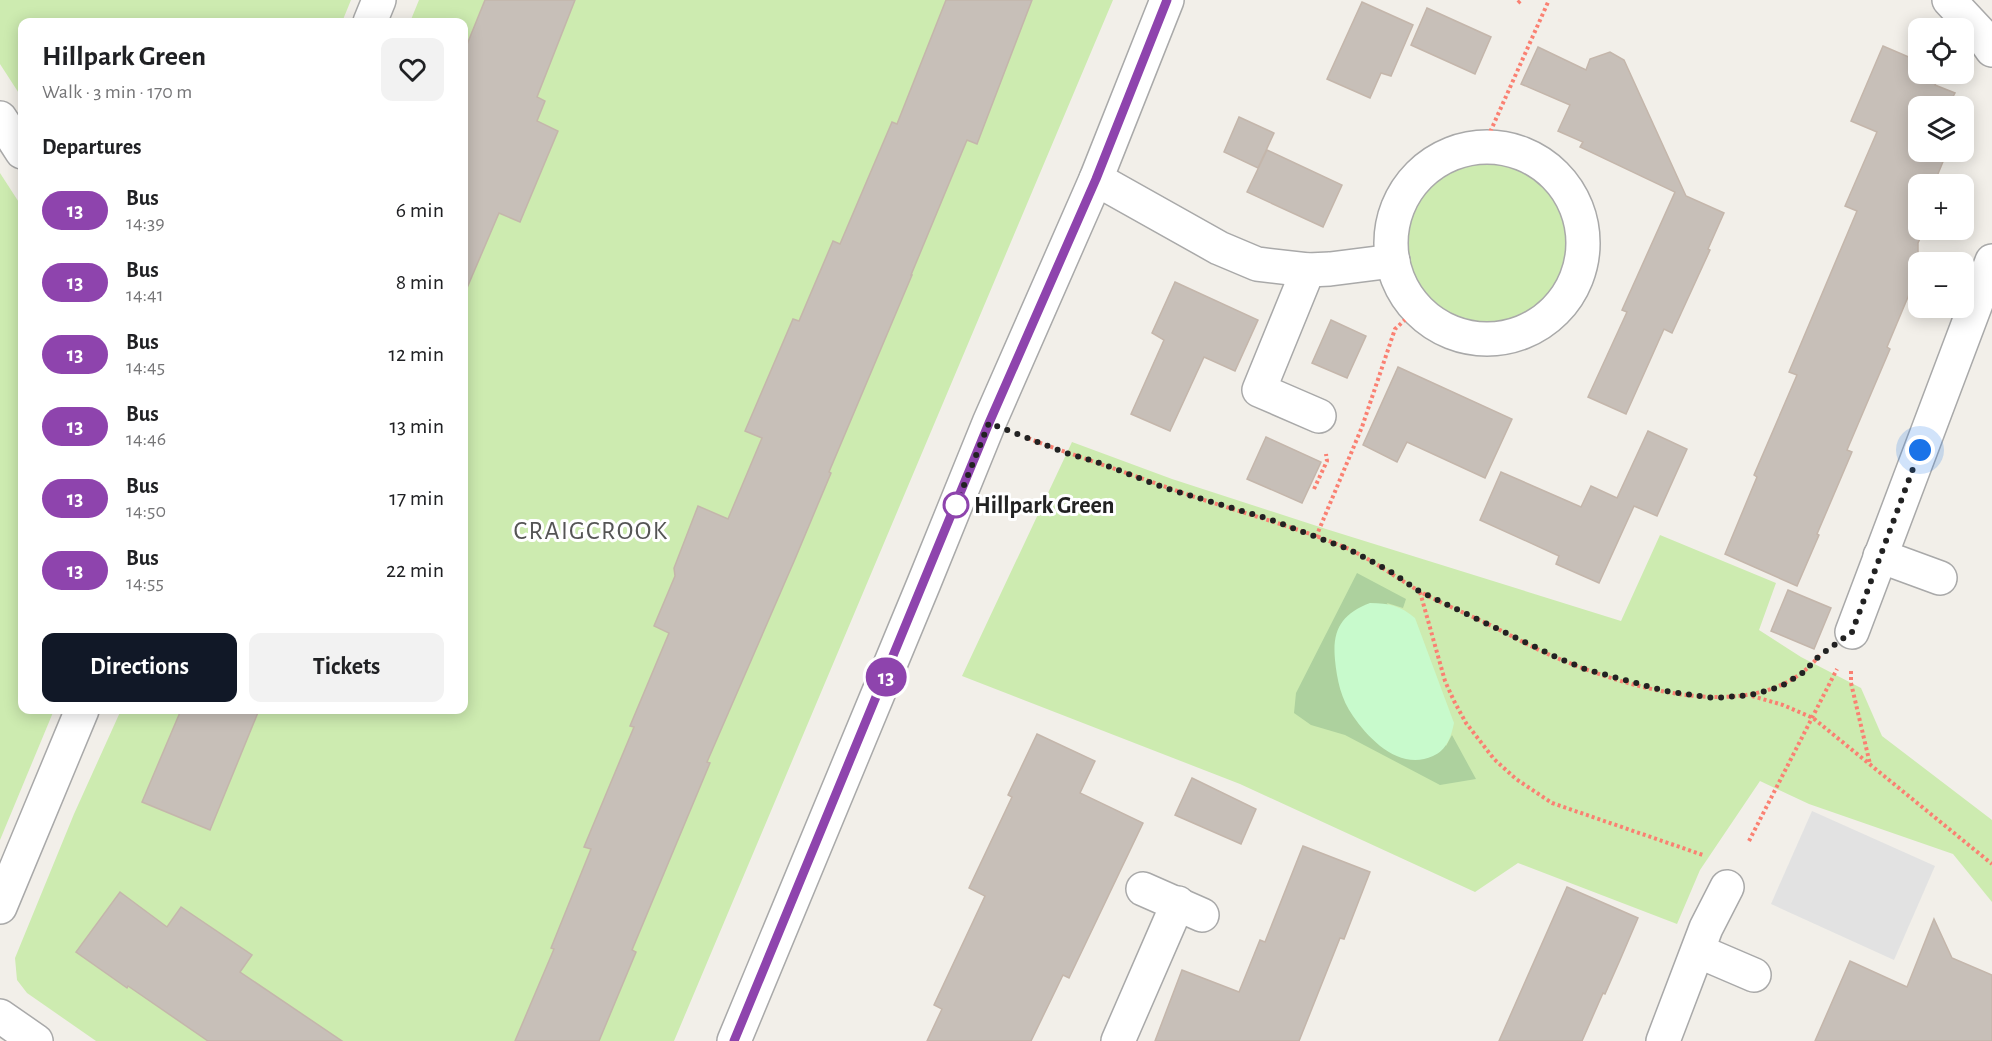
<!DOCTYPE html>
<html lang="en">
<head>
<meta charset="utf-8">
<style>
  body { margin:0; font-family:"Alegreya Sans",sans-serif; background:#f2f2f2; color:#202124; height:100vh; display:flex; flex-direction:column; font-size:22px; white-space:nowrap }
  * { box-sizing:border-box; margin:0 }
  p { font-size:20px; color:#757577 }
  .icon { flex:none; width:33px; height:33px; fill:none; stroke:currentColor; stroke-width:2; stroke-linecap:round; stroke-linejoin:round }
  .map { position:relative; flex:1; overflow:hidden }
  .side { position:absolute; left:18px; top:18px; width:450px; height:696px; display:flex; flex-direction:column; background:#fff; border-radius:12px; box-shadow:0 3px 15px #0003 }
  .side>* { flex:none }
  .badge { padding:0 12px; border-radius:20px; font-size:21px; line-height:39px }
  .tools { position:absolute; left:1908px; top:18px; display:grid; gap:12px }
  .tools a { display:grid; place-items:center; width:66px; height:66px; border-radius:12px; background:#fff; box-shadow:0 3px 15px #0003; font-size:30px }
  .you { position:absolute; width:30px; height:30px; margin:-15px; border:4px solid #fff; border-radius:50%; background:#1a73e8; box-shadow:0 0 0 9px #1a73e833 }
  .map>.badge { position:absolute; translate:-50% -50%; box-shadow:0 0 0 3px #fff }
  h2 { padding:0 24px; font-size:22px; line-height:54px }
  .round { display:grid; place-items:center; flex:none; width:63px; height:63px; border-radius:12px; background:#f2f2f2 }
  .summary { display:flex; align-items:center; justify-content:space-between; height:102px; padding:0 24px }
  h1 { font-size:28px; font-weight:600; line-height:45px }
  .action { display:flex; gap:12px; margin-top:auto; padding:12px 24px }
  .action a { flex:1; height:69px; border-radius:12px; background:#111827; color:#fff; font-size:24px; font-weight:600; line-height:69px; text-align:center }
  .action a+a { background:#f2f2f2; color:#202124 }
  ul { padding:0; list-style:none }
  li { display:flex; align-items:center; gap:18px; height:72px; padding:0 24px }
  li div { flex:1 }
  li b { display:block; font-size:22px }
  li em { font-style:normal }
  li .badge { min-width:66px; font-weight:700; text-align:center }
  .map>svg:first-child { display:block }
  .grass { fill:#cdebb0 }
  .forest { fill:#add19e }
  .park { fill:#c8facc }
  .parking { fill:#e2e2e2 }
  .building { fill:#c7bfb8; stroke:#c4b6ab; stroke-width:1.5 }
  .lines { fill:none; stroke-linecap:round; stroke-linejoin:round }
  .minor-casing { stroke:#a9a9a9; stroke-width:36 }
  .path { stroke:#fa8072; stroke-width:4; stroke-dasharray:3 3; stroke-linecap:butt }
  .minor { stroke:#fff; stroke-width:33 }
  .line-casing { stroke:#fff; stroke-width:14 }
  .line { stroke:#8e44ad; stroke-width:9 }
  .walk { stroke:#222; stroke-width:6; stroke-dasharray:0 10.8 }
  .stop-dot { fill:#fff; stroke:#8e44ad; stroke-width:3 }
  .labels { text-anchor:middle; stroke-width:6; stroke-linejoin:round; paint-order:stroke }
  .stop-label { font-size:24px; font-weight:bold; fill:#222; stroke:#fff; text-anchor:start }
  .neighbourhood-label { font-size:26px; letter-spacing:1.5px; fill:#555; stroke:#fff }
</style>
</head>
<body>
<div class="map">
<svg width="1992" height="1041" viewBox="0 0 1992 1041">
  <rect width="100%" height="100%" fill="#f2efe9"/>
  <!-- grass -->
  <g class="grass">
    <path d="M0 0H351L342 22H22V98L0 64Z"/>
    <path d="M419 0H1113L674 1041H96L27 993 17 980 15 958 74 814 121 710H464V22H410Z"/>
    <circle cx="1487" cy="243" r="80"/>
    <path d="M0 173 22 207V710H54L0 840Z"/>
    <path d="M1072 442 1172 479 1326 529 1621 621 1660 535 1776 583 1759 630 1801 657 1861 688 1882 736 1992 820V902L1953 854 1809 804 1760 781 1700 870 1677 924 1518 863 1475 892 1240 784 962 676Z"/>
  </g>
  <!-- forest -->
  <path class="forest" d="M1357 573 1406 599 1403 608 1387 603 1446 746 1452 735 1476 779 1440 785 1345 735 1311 725 1294 713 1296 693Z"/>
  <!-- park -->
  <path class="park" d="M1370 603C1389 603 1401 606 1415 618L1454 723C1451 737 1447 750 1433 756 1401 771 1370 741 1353 716 1341 699 1337 680 1335 660 1332 629 1342 614 1370 603Z"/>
  <!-- parking -->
  <path class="parking" d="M1812 811 1935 866 1894 960 1771 904Z"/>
  <!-- building -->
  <g class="building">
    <path d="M485 0H575L537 97 545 101 537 121 558 131 520 222 499 213 464 295V52Z"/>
    <path d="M946 0H1032L977 144 967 140 911 275H912L829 472 831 473 795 559 707 762 710 763 632 950 636 952 599 1041H515L554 949 551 948 591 849 584 847 634 727 630 726 669 633 654 626 675 576 674 568 698 506 728 519 762 438 745 431 793 319 799 321 833 241 840 244 892 122 897 124Z"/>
    <path d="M1362 2 1413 25 1391 76 1381 73 1370 98 1327 79Z"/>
    <path d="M1427 8 1491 37 1475 74 1411 45Z"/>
    <path d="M1883 46 1918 61V74H1940L1935 85 1955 93 1948 106H1918V152H1947L1935 181 1943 184H1918V230H1924L1918 243V273L1887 347 1890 349 1847 450 1852 452 1817 534 1819 535 1797 586 1725 554 1757 477 1754 475 1797 375 1789 372 1857 211 1845 206 1877 132 1851 121Z"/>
    <path d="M1538 47 1586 70 1590 59 1610 52 1624 60 1686 196 1724 213 1708 249 1710 250 1672 333 1664 329 1626 414 1588 397 1627 312 1622 310 1675 192 1580 147 1583 142 1558 131 1570 105 1521 84Z"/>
    <path d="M1239 117 1274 133 1258 168 1224 152Z"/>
    <path d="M1267 150 1342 185 1323 227 1247 192Z"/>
    <path d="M1175 282 1258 320 1235 371 1204 357 1170 431 1131 414 1164 340 1152 333Z"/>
    <path d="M1331 320 1366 336 1347 378 1312 363Z"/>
    <path d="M1398 367 1512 419 1485 478 1407 442 1397 462 1363 445Z"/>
    <path d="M1648 431 1687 449 1657 516 1634 506 1599 583 1556 564 1559 556 1480 520 1501 472 1581 507 1591 486 1617 498Z"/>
    <path d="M1266 437 1321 462 1302 503 1247 479Z"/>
    <path d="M1788 590 1831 608 1814 649 1771 631Z"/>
    <path d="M181 710H259L210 830 142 802Z"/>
    <path d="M1037 734 1095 761 1080 793 1143 823 1069 978 1063 975 1031 1041H927L942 1009 934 1005 985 896 969 888 1012 797 1008 795Z"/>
    <path d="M1192 778 1256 809 1241 844 1175 815Z"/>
    <path d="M1303 846 1370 872 1344 939 1340 938 1299 1041H1155L1182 970 1239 992 1260 940 1265 942Z"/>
    <path d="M1567 887 1638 918 1620 960 1605 994 1603 993 1582 1041H1499Z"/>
    <path d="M120 892 167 927 181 907 252 955 240 972 342 1041H208L128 986 127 988 76 952Z"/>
    <path d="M1934 919 1952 958 1992 975V1041H1815L1850 961 1907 987Z"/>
  </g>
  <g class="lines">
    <defs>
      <g id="minor">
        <path d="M1949 0 1980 33 1992 50"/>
        <path d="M370 22 379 0"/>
        <path d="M0 118 22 152"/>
        <circle cx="1487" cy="243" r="96"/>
        <path d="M1096 179 1219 248 1257 264 1308 270 1330 269 1393 261"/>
        <path d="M1308 270 1259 390 1319 416"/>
        <path d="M1880 556 1940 578"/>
        <path d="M1852 632 1992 261"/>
        <path d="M1143 889 1202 915"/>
        <path d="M0 907 82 710"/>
        <path d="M1698 951 1754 975"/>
        <path d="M0 1016 36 1041"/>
        <path d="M734 1041 924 583 989 423 1096 179 1167 0"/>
        <path d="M1118 1041 1178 903"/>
        <path d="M1663 1041 1706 928 1727 887"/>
      </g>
    </defs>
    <!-- minor casing -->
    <use href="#minor" class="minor-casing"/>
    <!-- path -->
    <g class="path">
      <path d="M1518 3 1521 0"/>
      <path d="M1483 148 1549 0"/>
      <path d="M1028 438C1052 448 1076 455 1100 464 1140 477 1180 493 1220 505 1263 519 1307 531 1349 549 1374 561 1395 577 1419 591 1442 604 1468 614 1492 626 1514 637 1535 649 1557 658 1631 689 1761 729 1820 655"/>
      <path d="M1314 489 1327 461 1326 454"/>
      <path d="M1316 537 1362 427 1395 329 1418 308"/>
      <path d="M1420 592 1445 681 1454 701 1466 723 1494 759 1516 779 1552 803 1703 855"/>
      <path d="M1851 671V683L1870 764"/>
      <path d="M1752 696 1783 705 1813 718 1992 864"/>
      <path d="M1749 841 1837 669"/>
    </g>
    <!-- minor -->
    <use href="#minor" class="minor"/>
  </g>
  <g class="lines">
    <defs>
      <path id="line" d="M734 1041 989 423 1096 179 1167 0"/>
    </defs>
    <!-- line casing -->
    <use href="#line" class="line-casing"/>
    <!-- line -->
    <use href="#line" class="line"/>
    <!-- walk -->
    <path class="walk" d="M956 505 989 423 1066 453 1100 463 1165 488 1269 519 1348 549 1388 570 1419 591 1556 657 1585 669 1665 691 1714 698 1751 695 1780 687 1804 672 1819 656 1852 632 1920 450"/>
  </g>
  <!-- markers -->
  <circle class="stop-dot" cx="956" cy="505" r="12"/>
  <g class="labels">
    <!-- stop labels -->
    <g class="stop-label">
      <text x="974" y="513">Hillpark Green</text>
    </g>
    <!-- neighbourhood labels -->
    <g class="neighbourhood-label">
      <text x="591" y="539">CRAIGCROOK</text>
    </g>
  </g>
</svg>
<div class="tools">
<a><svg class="icon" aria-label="locate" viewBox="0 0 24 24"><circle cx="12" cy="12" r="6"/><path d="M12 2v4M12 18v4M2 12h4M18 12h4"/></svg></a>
<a><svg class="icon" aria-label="layers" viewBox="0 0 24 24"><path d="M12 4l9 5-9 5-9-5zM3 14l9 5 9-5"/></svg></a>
<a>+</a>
<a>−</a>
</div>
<div class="you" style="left:1920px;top:450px"></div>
<b class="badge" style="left:886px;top:677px;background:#8e44ad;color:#fff">13</b>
<section class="side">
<div class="summary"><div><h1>Hillpark Green</h1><p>Walk · 3 min · 170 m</p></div><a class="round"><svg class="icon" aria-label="heart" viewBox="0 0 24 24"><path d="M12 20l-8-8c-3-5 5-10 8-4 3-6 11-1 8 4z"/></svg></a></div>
<h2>Departures</h2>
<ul>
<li><span class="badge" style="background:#8e44ad;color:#fff">13</span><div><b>Bus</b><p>14:39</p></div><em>6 min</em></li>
<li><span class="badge" style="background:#8e44ad;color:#fff">13</span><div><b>Bus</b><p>14:41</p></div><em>8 min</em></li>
<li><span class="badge" style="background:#8e44ad;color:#fff">13</span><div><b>Bus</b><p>14:45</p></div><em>12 min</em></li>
<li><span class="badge" style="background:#8e44ad;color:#fff">13</span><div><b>Bus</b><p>14:46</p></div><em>13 min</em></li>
<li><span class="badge" style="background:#8e44ad;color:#fff">13</span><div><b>Bus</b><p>14:50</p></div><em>17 min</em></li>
<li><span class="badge" style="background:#8e44ad;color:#fff">13</span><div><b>Bus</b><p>14:55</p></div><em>22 min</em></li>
</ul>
<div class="action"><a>Directions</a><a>Tickets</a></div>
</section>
</div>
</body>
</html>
